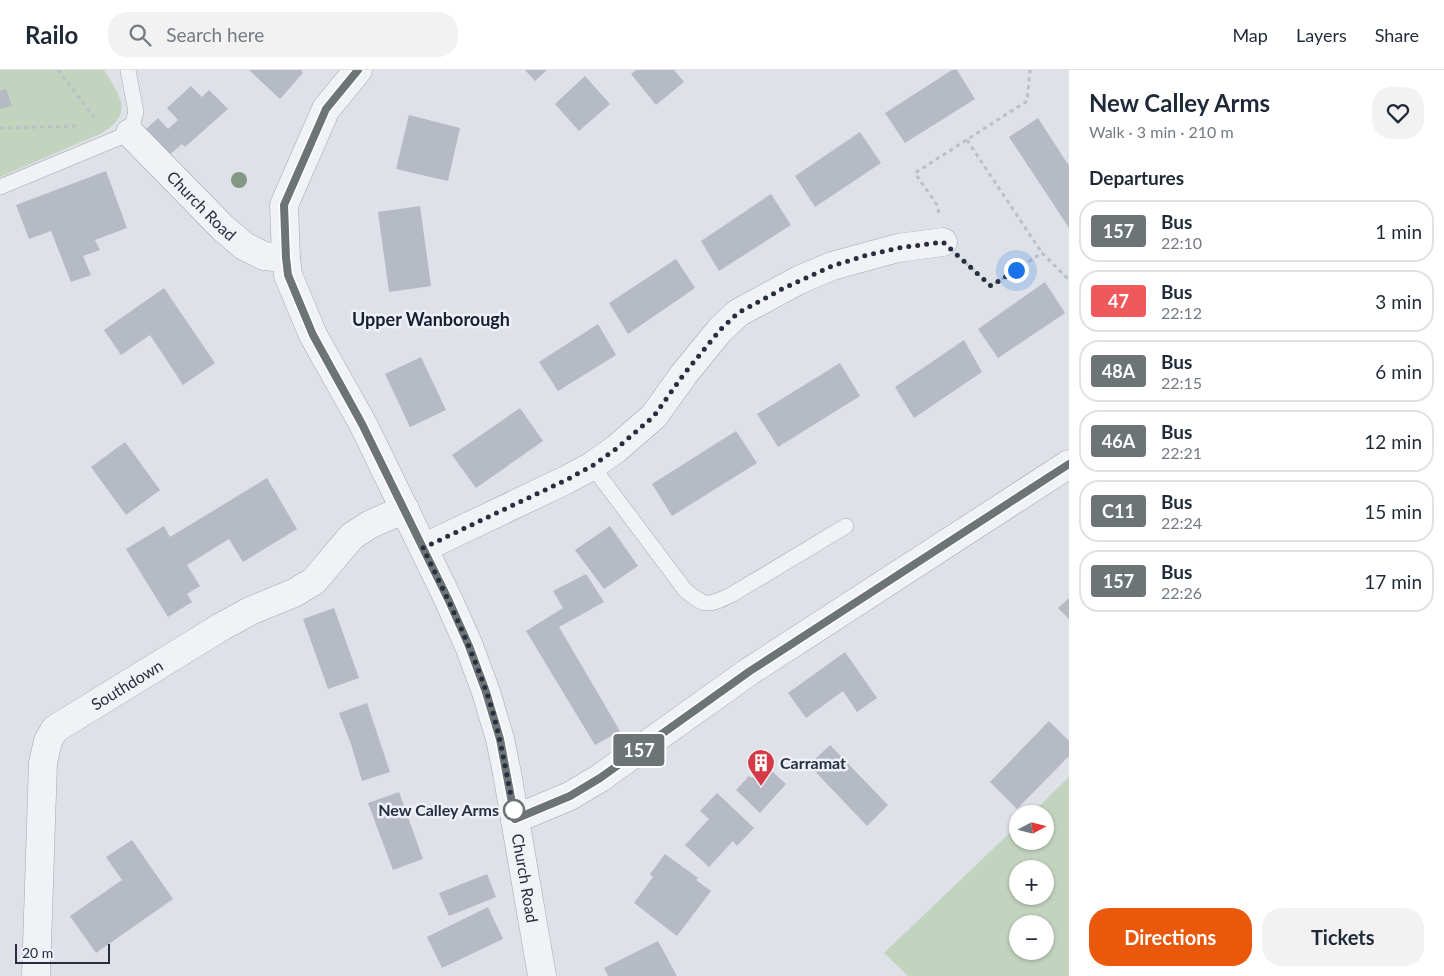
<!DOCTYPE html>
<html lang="en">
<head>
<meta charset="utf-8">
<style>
  body { margin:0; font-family:Lato,sans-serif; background:#f2f2f3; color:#1f2937; height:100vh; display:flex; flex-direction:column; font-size:19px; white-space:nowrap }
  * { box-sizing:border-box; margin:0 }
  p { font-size:16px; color:#747a83 }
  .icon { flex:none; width:28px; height:28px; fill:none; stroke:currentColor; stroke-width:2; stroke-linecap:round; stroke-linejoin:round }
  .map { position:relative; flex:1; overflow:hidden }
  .details { display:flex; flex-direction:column; background:#fff; width:375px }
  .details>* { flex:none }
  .badge { padding:0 10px; border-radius:4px; font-size:18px; line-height:32px }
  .needle { width:32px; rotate:83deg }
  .tools { position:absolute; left:1009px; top:735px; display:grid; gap:10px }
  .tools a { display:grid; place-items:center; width:45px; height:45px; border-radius:50%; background:#fff; box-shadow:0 1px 4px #0004; font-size:25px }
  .scale { position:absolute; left:15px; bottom:12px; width:95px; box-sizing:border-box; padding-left:5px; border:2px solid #262e40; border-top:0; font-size:14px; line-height:18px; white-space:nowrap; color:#262e40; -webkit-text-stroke:4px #edf0f6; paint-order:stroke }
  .you { position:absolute; width:25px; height:25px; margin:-12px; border:4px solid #fff; border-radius:50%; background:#1a73e8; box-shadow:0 0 0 8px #1a73e833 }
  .map>.badge { position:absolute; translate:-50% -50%; box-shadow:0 0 0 2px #fff }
  h2 { padding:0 20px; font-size:19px; line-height:45px }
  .round { display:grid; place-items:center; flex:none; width:52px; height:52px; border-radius:20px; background:#f2f2f3 }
  .summary { display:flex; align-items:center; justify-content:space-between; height:85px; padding:0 20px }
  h1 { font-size:24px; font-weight:700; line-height:38px }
  .cta { display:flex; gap:10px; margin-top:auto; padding:10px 20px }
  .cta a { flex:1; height:58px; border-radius:20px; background:#ea580c; color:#fff; font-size:20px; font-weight:700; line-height:58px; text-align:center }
  .cta a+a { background:#f2f2f3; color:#1f2937 }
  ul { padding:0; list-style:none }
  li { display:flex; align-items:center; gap:15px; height:62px; margin:0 10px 8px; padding:0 10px; border:2px solid #e0e1e3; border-radius:20px }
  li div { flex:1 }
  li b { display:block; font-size:19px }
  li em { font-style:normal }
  li .badge { min-width:55px; font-weight:700; text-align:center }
  header { display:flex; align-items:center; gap:30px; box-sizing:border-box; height:70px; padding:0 25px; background:#fff; border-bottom:1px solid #e0e1e3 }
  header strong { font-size:24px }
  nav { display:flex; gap:28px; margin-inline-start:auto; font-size:18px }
  .search { width:350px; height:45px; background:#f2f2f3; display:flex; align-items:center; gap:12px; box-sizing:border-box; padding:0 18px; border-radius:20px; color:#747a83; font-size:19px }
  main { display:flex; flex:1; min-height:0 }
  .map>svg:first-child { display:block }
  .green { fill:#c2d3be; fill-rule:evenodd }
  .building { fill:#b5bac5 }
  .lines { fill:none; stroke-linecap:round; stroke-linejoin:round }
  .service-casing { stroke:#a3a8b2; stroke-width:16 }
  .minor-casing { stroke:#a3a8b2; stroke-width:29 }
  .tertiary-casing { stroke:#a3a8b2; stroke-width:29 }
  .path { stroke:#bbbfc7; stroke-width:3; stroke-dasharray:4 4; stroke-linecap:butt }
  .service { stroke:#f0f2f6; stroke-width:15 }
  .minor { stroke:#f0f2f6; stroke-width:28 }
  .tertiary { stroke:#f0f2f6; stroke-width:28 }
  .tree { fill:#839884 }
  .line-casing { stroke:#fff; stroke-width:11 }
  .line { stroke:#6c7476; stroke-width:8 }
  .walk { stroke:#262e40; stroke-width:5; stroke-dasharray:0 9 }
  .stop-dot { fill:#fff; stroke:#6c7476; stroke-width:2.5 }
  .labels { text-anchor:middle; stroke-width:5; stroke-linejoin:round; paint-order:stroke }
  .street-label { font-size:16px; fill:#262e40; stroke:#edf0f6 }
  .poi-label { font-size:16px; font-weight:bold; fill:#262e40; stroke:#edf0f6; text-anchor:start }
  .stop-label { font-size:16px; font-weight:bold; fill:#262e40; stroke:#edf0f6; text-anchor:end }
  .neighbourhood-label { font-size:18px; font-weight:bold; fill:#181f30; stroke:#edf0f6 }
</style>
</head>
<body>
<header>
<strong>Railo</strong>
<div class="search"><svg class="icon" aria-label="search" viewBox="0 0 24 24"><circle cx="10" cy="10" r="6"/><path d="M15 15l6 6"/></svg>Search here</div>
<nav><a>Map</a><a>Layers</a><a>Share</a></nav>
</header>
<main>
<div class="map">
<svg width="1069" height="906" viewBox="0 0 1069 906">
  <rect width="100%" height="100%" fill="#dee1e8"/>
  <!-- green -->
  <g class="green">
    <path d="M0 0H104C121 28 135 44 100 64L0 107Z"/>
    <path d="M1069 707V906H908L884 883 1017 756 1018 771H1045V744H1031ZM1018 799H1045V826H1018ZM1018 854H1045V881H1018Z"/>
  </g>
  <!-- building -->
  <g class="building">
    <path d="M249 0H301L303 3 280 29Z"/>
    <path d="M525 0H547L535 11Z"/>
    <path d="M636 0H674L684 12 656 35 631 4Z"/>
    <path d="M952 0H957L975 29 905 73 885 43Z"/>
    <path d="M585 6 610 34 579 61 555 34Z"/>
    <path d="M191 16 202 27 209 20 228 39 185 77 182 74 168 86 145 60 158 48 168 59 178 50 167 38Z"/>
    <path d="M6 19 12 36 0 39V21Z"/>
    <path d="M409 45 460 58 448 111 396 99Z"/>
    <path d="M1038 48 1069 96V158L1009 67Z"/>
    <path d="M860 62 881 93 815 137 795 106Z"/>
    <path d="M106 101 127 158 95 170 100 180 83 186 91 205 71 212 51 161 29 169 16 135Z"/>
    <path d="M771 124 791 155 719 201 701 171Z"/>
    <path d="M420 136 431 216 389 222 378 142Z"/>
    <path d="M676 189 695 218 628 264 609 233Z"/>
    <path d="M1045 212 1065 243 998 288 978 259Z"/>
    <path d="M164 218 215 293 183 315 150 265 121 285 104 260Z"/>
    <path d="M598 254 616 285 558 321 539 292Z"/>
    <path d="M964 270 982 302 914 348 895 317Z"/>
    <path d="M421 287 446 340 410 357 385 304Z"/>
    <path d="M840 293 860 326 778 377 757 344Z"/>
    <path d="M520 338 543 371 476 418 452 385Z"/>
    <path d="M736 361 757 393 672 446 652 414Z"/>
    <path d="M125 372 160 420 126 445 91 397Z"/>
    <path d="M267 408 297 459 243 492 229 469 187 495 200 516 187 524 192 532 168 547 126 479 164 456 170 467Z"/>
    <path d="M610 456 638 496 604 519 575 480Z"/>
    <path d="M586 504 604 532 559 557 620 661 595 675 526 561 563 538 553 521Z"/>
    <path d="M1069 528V549L1058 538Z"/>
    <path d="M334 538 359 608 328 619 303 549Z"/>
    <path d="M845 582 877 628 857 642 843 621 806 648 788 623Z"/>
    <path d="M367 633 390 702 362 711 351 674 339 643Z"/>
    <path d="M1049 651 1069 671V686L1017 739 990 712Z"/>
    <path d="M830 675 888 735 867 756 809 695Z"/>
    <path d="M765 695 786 714 760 743 736 720 749 706 752 708Z"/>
    <path d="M399 722 423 789 393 800 368 733Z"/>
    <path d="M717 723 754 758 737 776 733 771 709 797 685 775 709 749 700 741Z"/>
    <path d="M132 770 173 829 96 883 70 846 122 810 106 787Z"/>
    <path d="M665 784 698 808 696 810 711 821 677 866 634 833 653 807 650 804Z"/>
    <path d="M487 804 496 827 449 846 439 823Z"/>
    <path d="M488 837 503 869 442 898 427 867Z"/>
    <path d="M658 871 677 906H608L604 898Z"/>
  </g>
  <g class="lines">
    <defs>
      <g id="service">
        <path d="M0 117 130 63 136 42 128 0"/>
        <path d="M592 396 685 520C705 537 708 536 731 525L846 456"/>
      </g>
      <g id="minor">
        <path id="s1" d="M130 63 223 158 244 176 264 186 286 188"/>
        <path d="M423 478 566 410 592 396 616 379 654 346 684 304 720 260 738 243 799 210 832 196 898 178 943 172"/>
        <path d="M515 749 570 726 600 708 750 601 1069 394"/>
        <path id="s2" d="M36 906 43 693 48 671 55 659 221 557 250 541 294 523 314 511 352 466 371 454 405 439"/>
      </g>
      <g id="tertiary">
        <path id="s3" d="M358 0 326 39 284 135 286 188 288 205 313 265 363 354 449 531 469 576 486 622 500 669 507 703 542 906"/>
      </g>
    </defs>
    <!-- service casing -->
    <use href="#service" class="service-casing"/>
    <!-- minor casing -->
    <use href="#minor" class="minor-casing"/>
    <!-- tertiary casing -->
    <use href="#tertiary" class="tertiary-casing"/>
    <!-- path -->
    <g class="path">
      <path d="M58 0 97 51"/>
      <path d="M0 58 80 56"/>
      <path d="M967 70 1042 183"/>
      <path d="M939 143 937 135 915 103 1027 31 1030 0"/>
      <path d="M965 192 991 216 1042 183 1069 210"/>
    </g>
    <!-- service -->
    <use href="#service" class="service"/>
    <!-- minor -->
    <use href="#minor" class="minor"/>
    <!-- tertiary -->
    <use href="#tertiary" class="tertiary"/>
  </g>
  <!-- trees -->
  <circle class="tree" cx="239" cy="110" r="8"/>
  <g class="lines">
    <defs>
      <path id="line" d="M358 0 326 39 284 135 286 188 288 205 313 265 362 354 449 531 469 576 486 622 500 669 515 749 570 726 600 708 750 601 1069 394"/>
    </defs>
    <!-- line casing -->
    <use href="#line" class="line-casing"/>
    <!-- line -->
    <use href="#line" class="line"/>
    <!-- walk -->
    <path class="walk" d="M514 740C505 700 500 660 486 621 469 572 446 525 423 478L566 410 592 396 616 379 654 346 684 304 720 260 738 243 782 219 832 196 864 186 898 178 943 172 991 216 1016 200"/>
  </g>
  <!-- icons -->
  <defs>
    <symbol id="building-pin" viewBox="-11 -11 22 30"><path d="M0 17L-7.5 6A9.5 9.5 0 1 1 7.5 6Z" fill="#d53b47" stroke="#edf0f6"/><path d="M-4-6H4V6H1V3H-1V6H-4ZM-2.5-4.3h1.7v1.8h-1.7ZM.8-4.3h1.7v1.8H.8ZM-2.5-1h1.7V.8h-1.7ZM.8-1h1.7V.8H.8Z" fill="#fff"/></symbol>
  </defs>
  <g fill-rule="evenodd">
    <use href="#building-pin" x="745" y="677" width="32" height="43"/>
  </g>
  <!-- markers -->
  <circle class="stop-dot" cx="514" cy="740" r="10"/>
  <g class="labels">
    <!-- street labels -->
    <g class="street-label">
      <text dy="6" stroke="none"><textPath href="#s1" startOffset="102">Church Road</textPath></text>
      <text dy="6" stroke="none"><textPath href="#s2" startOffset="334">Southdown</textPath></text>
      <text dy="6" stroke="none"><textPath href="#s3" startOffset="878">Church Road</textPath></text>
    </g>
    <!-- poi labels -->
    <g class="poi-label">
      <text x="780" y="699">Carramat</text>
    </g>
    <!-- stop labels -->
    <g class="stop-label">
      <text x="499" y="746">New Calley Arms</text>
    </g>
    <!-- neighbourhood labels -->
    <g class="neighbourhood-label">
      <text x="431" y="256">Upper Wanborough</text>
    </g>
  </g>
</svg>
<div class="tools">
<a><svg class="needle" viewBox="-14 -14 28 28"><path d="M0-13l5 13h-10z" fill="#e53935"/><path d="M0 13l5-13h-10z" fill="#747a83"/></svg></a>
<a>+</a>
<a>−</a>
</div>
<div class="scale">20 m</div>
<div class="you" style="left:1016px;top:200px"></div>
<b class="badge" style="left:639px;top:680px;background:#6c7476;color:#fff">157</b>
</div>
<section class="details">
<div class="summary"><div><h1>New Calley Arms</h1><p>Walk · 3 min · 210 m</p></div><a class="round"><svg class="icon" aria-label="heart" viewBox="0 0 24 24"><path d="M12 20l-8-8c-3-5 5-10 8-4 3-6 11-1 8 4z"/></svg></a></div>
<h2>Departures</h2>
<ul>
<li><span class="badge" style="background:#6c7476;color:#fff">157</span><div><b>Bus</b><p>22:10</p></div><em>1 min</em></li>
<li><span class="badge" style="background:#f0595b;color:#fff">47</span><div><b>Bus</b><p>22:12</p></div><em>3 min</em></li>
<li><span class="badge" style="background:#6c7476;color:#fff">48A</span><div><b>Bus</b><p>22:15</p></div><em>6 min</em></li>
<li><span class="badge" style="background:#6c7476;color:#fff">46A</span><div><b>Bus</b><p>22:21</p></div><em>12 min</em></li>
<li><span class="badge" style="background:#6c7476;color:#fff">C11</span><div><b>Bus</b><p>22:24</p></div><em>15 min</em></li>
<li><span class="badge" style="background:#6c7476;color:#fff">157</span><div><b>Bus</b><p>22:26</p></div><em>17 min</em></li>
</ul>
<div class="cta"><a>Directions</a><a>Tickets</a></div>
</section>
</main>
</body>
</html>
